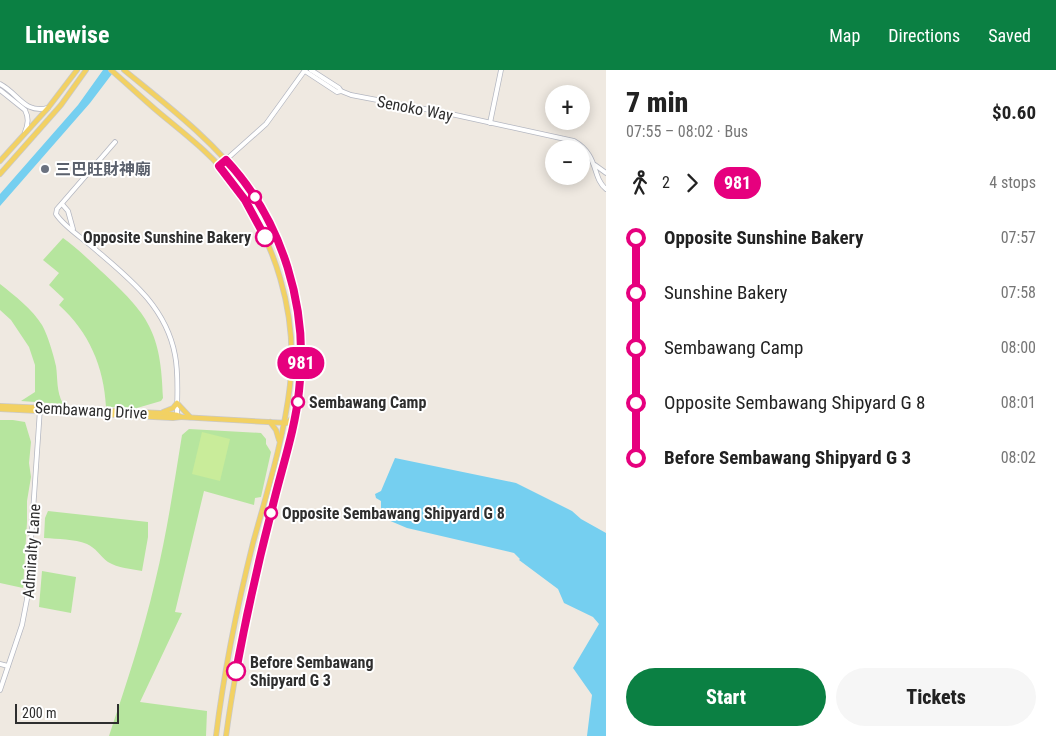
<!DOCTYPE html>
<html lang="en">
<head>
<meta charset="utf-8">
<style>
  body { margin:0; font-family:"Roboto Condensed","Noto Sans SC",sans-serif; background:#f6f6f6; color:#222; height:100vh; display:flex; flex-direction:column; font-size:19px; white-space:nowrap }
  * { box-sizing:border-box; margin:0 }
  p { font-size:16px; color:#767676 }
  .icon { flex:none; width:28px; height:28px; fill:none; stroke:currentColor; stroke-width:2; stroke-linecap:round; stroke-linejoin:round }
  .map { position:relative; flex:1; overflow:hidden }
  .details { display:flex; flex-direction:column; background:#fff; width:450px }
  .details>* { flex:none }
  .badge { padding:0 10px; border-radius:16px; font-size:18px; line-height:32px }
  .controls { position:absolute; left:545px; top:15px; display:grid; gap:10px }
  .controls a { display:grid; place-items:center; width:45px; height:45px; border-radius:50%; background:#fff; box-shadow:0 2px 12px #0003; font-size:25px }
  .scale { position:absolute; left:15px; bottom:12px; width:104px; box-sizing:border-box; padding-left:5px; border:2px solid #2e2e2e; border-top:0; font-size:14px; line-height:18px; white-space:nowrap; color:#2e2e2e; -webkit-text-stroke:4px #fff; paint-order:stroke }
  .map>.badge { position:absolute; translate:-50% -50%; box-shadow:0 0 0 2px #fff }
  .legs { display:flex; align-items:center; gap:8px; height:55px; padding:0 20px; font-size:16px }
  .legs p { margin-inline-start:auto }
  .overview { display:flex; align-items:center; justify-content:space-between; height:85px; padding:0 20px }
  h1 { font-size:28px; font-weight:800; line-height:38px }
  .button { display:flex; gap:10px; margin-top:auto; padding:10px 20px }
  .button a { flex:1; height:58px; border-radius:30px; background:#0b8043; color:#fff; font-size:20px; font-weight:800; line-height:58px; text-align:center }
  .button a+a { background:#f6f6f6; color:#222 }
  ul { padding:0 20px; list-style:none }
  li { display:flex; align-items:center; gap:18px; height:55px; font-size:19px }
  li i { display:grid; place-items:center; width:8px; height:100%; margin:0 6px; background:currentColor }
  li i::after { content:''; width:12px; height:12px; margin:-6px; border:4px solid; border-radius:50%; background:#fff }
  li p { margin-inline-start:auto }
  li:first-child i { background:linear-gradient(#0000 50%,currentColor 0) }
  li:last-child i { background:linear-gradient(currentColor 50%,#0000 0) }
  header { display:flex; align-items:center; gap:30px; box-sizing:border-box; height:70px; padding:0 25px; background:#0b8043; color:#fff }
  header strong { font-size:24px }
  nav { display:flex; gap:28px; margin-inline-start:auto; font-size:18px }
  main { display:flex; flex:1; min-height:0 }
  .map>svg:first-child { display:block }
  .green { fill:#b6e59e }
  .pitch { fill:#c9ec9a }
  .water { fill:#75cff0 }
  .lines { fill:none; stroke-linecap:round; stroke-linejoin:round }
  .minor-casing { stroke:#b4b7c1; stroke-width:5.5 }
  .major-casing { stroke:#c9c9c9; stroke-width:6 }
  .minor { stroke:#fff; stroke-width:4 }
  .major { stroke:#f2d163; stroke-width:4.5 }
  .line-1-casing { stroke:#fff; stroke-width:11 }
  .line-1 { stroke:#e6007e; stroke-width:8 }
  .worship-dot { fill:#6b7280; stroke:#fff; stroke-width:2 }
  .stop-1-dot { fill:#fff; stroke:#e6007e; stroke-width:2.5 }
  .labels { text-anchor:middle; stroke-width:4; stroke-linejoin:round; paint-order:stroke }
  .street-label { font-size:16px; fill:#2e2e2e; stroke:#fff }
  .worship-label { font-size:16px; font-weight:bold; fill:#5b616d; stroke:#fff; text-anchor:start }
  .stop-label { font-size:16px; font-weight:bold; fill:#2e2e2e; stroke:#fff; text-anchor:start }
</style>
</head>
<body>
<header>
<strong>Linewise</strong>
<nav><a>Map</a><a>Directions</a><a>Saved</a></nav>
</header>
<main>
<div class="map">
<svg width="606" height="666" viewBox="0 0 606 666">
  <rect width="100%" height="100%" fill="#efe9e1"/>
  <!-- green -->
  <g class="green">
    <path d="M63 168C77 178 89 190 101 201 149 245 161 262 163 328L161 331 137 338 106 337C104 297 89 262 59 235L64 229 49 215 59 203 43 190Z"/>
    <path d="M0 214C14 225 33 240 42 255 47 263 54 286 56 296 58 310 56 320 63 334L21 331 35 322V295L29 277 11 250 0 240Z"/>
    <path d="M0 350H13L25 352 31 372 29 393 31 407 27 431V452L23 518 0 513Z"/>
    <path d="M189 359 261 363 266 369V374L271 382 261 427 255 428 254 435 204 421 175 542 182 543 140 632 207 641 206 666H109C126 615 143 564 155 512 167 463 174 414 182 365Z"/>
    <path d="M48 441 148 452V467L142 501C131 499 118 498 108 492 100 486 96 478 87 474 74 469 58 469 44 468L45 448Z"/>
    <path d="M42 501 76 507 71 543 39 537Z"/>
  </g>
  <!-- pitch -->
  <path class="pitch" d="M202 362 230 369 220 411 192 404Z"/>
  <!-- water -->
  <g class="water">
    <path d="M103 0H115L90 33 0 136V124L78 35Z"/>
    <path d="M395 388 516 413 572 441 581 449 606 463V666H587L592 625 573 598 599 554 593 547 564 533 558 519 519 490 520 489 514 483 407 458 381 447V431L376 428 375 424 381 421Z"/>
  </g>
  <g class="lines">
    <defs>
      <g id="minor">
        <path d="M311 0 339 18 341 21"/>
        <path d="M305 1 337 22 341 21 351 25 451 44 574 71C599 85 592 108 606 119"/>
        <path d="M0 14C19 24 24 44 48 38"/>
        <path d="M0 20 25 40C29 48 28 54 25 62"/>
        <path d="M490 53 501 0"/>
        <path d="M115 72 57 139 56 144C64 157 84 169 96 180 130 209 166 237 175 285 179 305 177 326 177 346"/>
        <path d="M595 95 606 103"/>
        <path d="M219 96 266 54 305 0"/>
        <path d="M62 134 68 141 73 159"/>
        <path d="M0 594 8 596"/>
        <path d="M0 620 22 555 27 529 40 339"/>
      </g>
      <g id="major">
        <path d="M111 0C126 13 141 27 156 40 182 62 212 84 233 112 275 171 298 243 290 315 284 368 267 422 253 473 237 537 224 601 216 666"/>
        <path d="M124 0C168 36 214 71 247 116 293 177 310 260 297 335 290 379 275 423 265 466 249 533 235 599 226 666"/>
        <path d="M0 91 48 38 77 0"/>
        <path d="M0 104 61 35 86 0"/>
        <path d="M0 336 160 343 177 345 181 347 287 353 294 346"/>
        <path d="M0 339 173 348 181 347"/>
        <path d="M163 342 173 338 177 333 190 347"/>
        <path d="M270 352 276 360 279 370"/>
      </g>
    </defs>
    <!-- minor casing -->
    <use href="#minor" class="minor-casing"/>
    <!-- major casing -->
    <use href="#major" class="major-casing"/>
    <!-- minor -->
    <use href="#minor" class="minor"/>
    <!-- major -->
    <use href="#major" class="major"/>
  </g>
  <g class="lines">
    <defs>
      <path id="line-1" d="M236 601C246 547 258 493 272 439 281 400 295 361 299 321 309 239 283 151 226 90L219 96 245 130 265 167"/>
    </defs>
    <!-- line-1 casing -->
    <use href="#line-1" class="line-1-casing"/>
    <!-- line-1 -->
    <use href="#line-1" class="line-1"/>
  </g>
  <!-- markers -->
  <circle class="worship-dot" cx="45" cy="99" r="5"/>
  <g class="stop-1-dot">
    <circle cx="255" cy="127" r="6"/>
    <circle cx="265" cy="167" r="9"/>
    <circle cx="298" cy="332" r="6"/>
    <circle cx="271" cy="443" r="6"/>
    <circle cx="236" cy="601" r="9"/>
  </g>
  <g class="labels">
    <!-- street labels -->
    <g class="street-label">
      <text transform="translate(415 38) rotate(11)" y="6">Senoko Way</text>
      <text transform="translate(91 340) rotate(3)" y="6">Sembawang Drive</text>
      <text transform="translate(31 481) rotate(-86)" y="6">Admiralty Lane</text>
    </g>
    <!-- worship labels -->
    <g class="worship-label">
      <text x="55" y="105">三巴旺財神廟</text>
    </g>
    <!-- stop labels -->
    <g class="stop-label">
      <text x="251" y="173" text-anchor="end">Opposite Sunshine Bakery</text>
      <text x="309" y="338">Sembawang Camp</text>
      <text x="282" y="449">Opposite Sembawang Shipyard G 8</text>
      <text x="250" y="598">Before Sembawang<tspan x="250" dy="18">Shipyard G 3</tspan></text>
    </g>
  </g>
</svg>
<div class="controls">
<a>+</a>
<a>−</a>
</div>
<div class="scale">200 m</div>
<b class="badge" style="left:301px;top:293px;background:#e6007e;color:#fff">981</b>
</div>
<section class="details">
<div class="overview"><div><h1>7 min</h1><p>07:55 – 08:02 · Bus</p></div><b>$0.60</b></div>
<div class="legs"><svg class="icon" aria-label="walk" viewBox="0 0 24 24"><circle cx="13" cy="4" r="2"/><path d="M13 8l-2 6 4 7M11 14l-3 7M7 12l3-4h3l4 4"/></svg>2<svg class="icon" aria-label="forward" viewBox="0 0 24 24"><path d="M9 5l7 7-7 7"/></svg><b class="badge" style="background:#e6007e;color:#fff">981</b><p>4 stops</p></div>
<ul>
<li><i style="color:#e6007e"></i><b>Opposite Sunshine Bakery</b><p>07:57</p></li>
<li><i style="color:#e6007e"></i><span>Sunshine Bakery</span><p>07:58</p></li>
<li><i style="color:#e6007e"></i><span>Sembawang Camp</span><p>08:00</p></li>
<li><i style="color:#e6007e"></i><span>Opposite Sembawang Shipyard G 8</span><p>08:01</p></li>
<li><i style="color:#e6007e"></i><b>Before Sembawang Shipyard G 3</b><p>08:02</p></li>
</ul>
<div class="button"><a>Start</a><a>Tickets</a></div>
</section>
</main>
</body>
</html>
